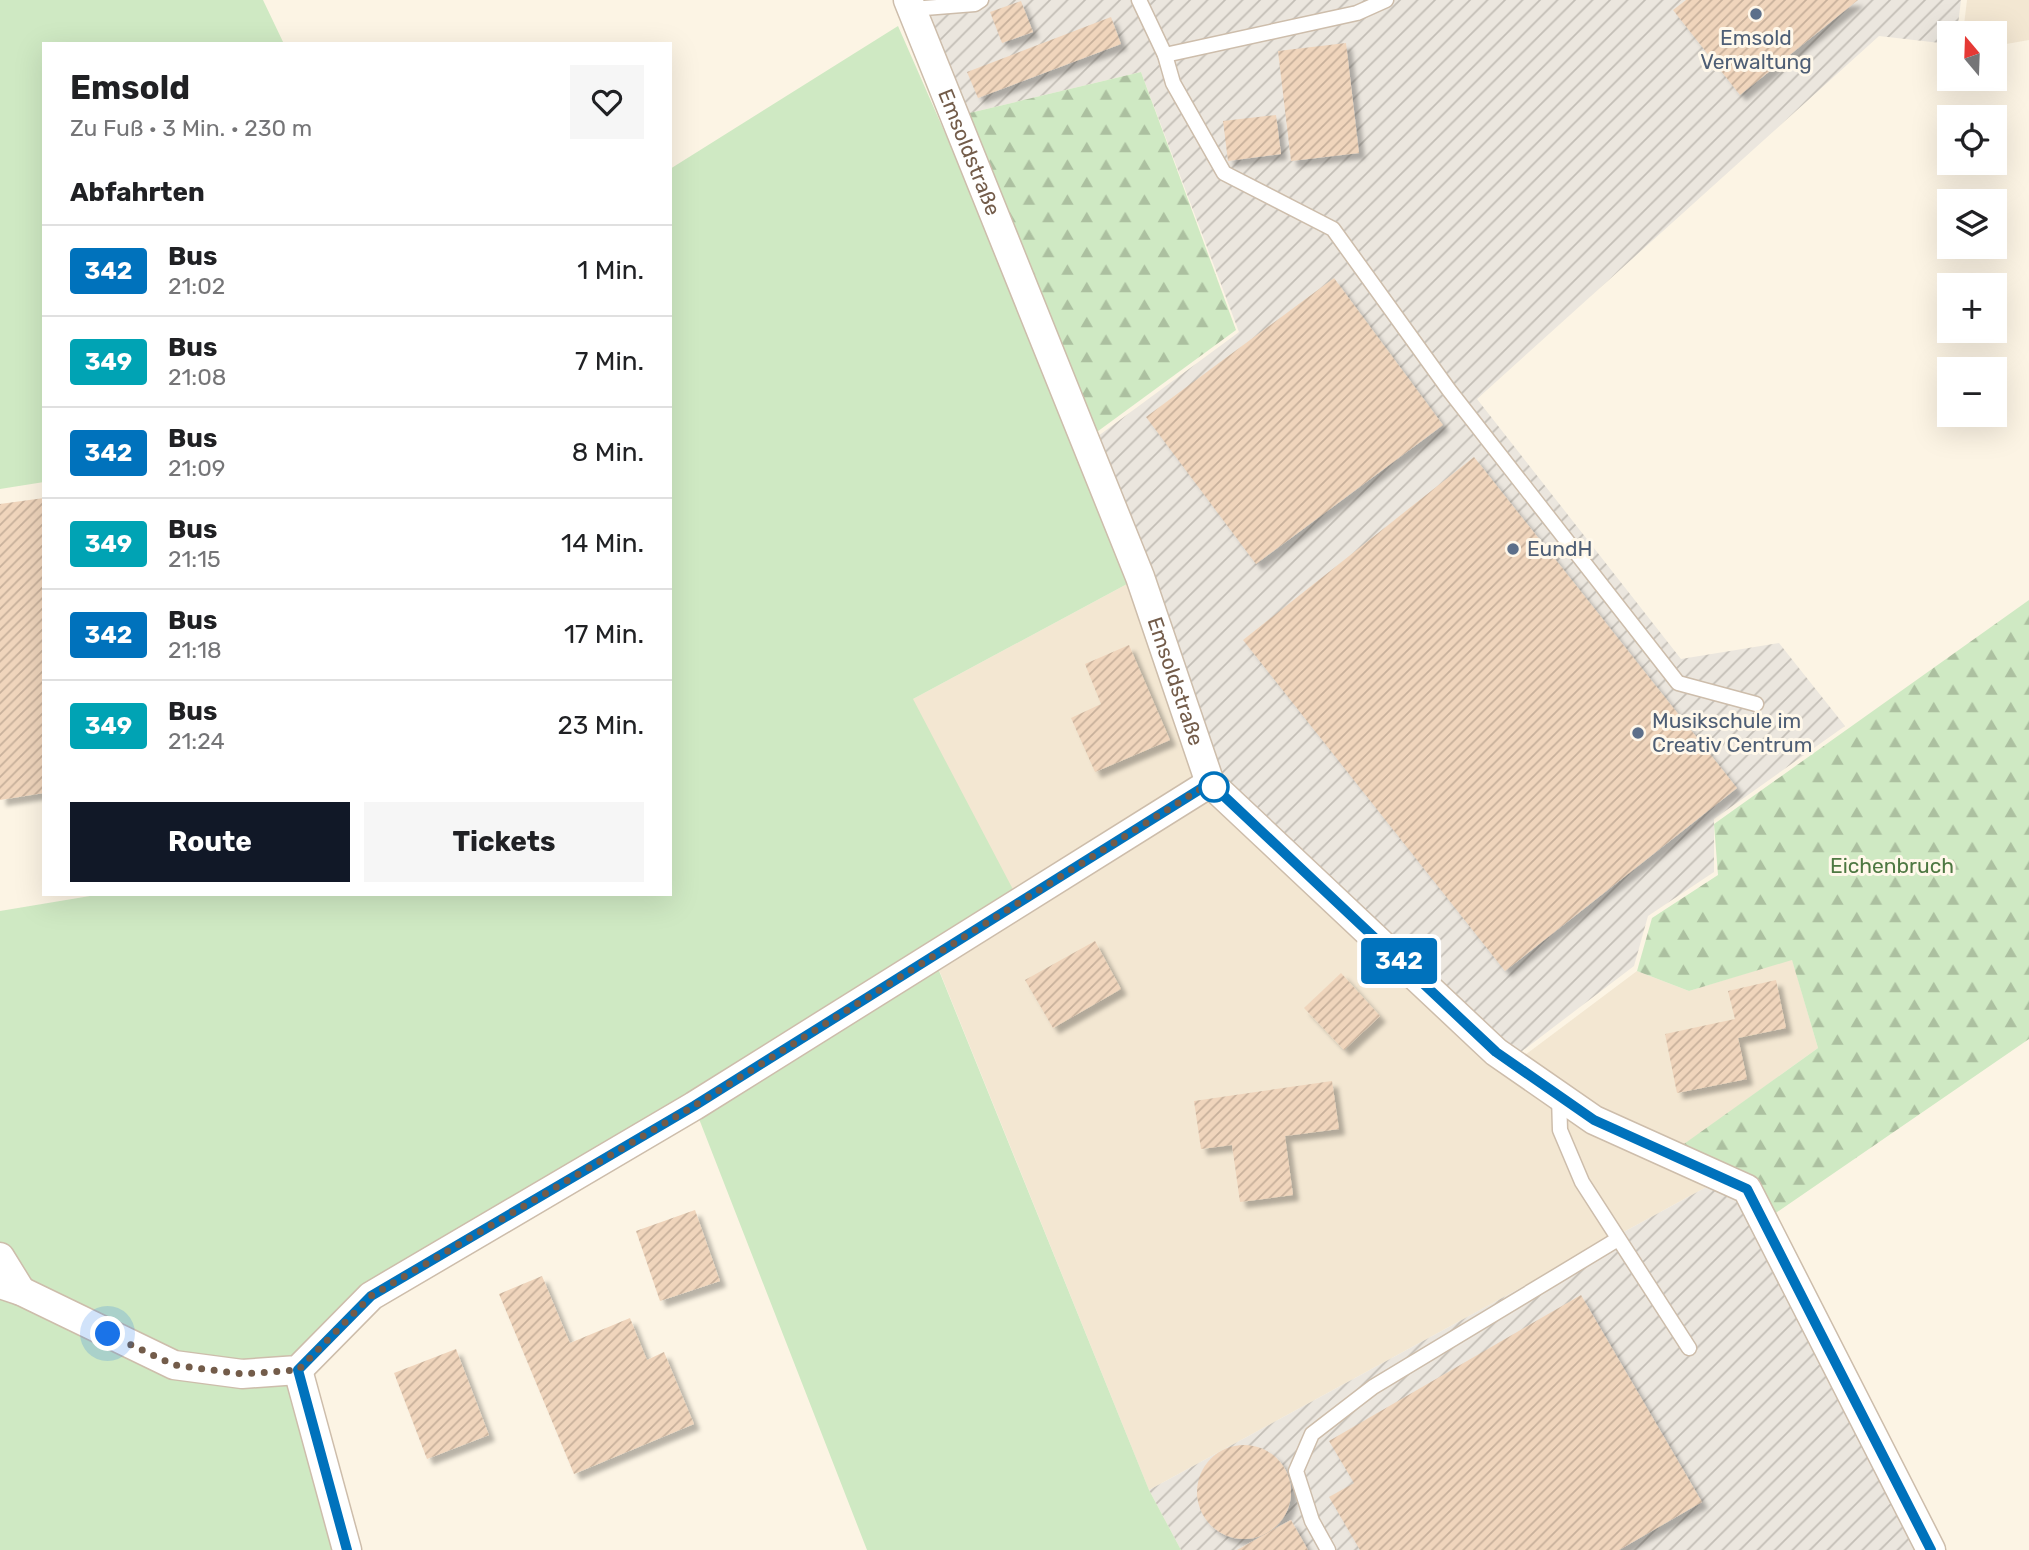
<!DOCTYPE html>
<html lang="de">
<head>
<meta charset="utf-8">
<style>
  body { margin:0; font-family:Rubik,sans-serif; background:#f6f6f6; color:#202124; height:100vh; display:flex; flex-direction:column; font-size:26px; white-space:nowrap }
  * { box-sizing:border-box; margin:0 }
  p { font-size:23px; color:#757577 }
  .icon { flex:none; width:38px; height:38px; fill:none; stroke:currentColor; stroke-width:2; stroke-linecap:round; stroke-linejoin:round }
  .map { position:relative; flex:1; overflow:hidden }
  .drawer { position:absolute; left:42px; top:42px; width:630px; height:854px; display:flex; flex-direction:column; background:#fff; border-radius:0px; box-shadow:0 7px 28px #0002 }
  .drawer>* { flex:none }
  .badge { padding:0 14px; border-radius:5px; font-size:24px; line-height:46px }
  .needle { width:46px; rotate:341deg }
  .tools { position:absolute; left:1937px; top:21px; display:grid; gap:14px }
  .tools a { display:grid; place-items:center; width:70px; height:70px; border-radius:0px; background:#fff; box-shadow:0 7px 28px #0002; font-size:35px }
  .you { position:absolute; width:35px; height:35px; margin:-18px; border:5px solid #fff; border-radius:50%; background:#1a73e8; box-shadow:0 0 0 10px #1a73e833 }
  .map>.badge { position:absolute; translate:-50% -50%; box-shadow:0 0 0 4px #fff }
  h2 { padding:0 28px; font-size:26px; line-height:63px }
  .round { display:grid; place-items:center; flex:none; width:74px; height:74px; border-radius:0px; background:#f6f6f6 }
  .overview { display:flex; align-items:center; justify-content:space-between; height:119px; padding:0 28px }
  h1 { font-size:33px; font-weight:700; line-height:52px }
  .primary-button { display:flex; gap:14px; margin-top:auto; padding:14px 28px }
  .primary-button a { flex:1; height:80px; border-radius:0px; background:#111827; color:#fff; font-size:28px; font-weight:700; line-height:80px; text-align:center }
  .primary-button a+a { background:#f6f6f6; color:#202124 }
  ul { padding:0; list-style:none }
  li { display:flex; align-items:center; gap:21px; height:91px; padding:0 28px; border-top:2px solid #e0e0e0 }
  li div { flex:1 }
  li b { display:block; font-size:26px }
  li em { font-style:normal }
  li .badge { min-width:77px; font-weight:700; text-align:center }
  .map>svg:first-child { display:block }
  .residential { fill:#f3e7d2 }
  .industrial { fill:url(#industrial-furrows) }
  .green { fill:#cfe9c3 }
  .forest { fill:url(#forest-firs) }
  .building { fill:url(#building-hatch); filter:url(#shadow) }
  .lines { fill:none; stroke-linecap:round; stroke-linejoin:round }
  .service-casing { stroke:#cdbdab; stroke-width:17 }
  .minor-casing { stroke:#cdbdab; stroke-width:31 }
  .service { stroke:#fff; stroke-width:14 }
  .minor { stroke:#fff; stroke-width:28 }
  .line-casing { stroke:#fff; stroke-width:16 }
  .line { stroke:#0072bc; stroke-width:10 }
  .walk { stroke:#735c4a; stroke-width:7; stroke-dasharray:0 12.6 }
  .service-dot { fill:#5c6f8a; stroke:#fff8ea; stroke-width:2.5 }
  .stop-dot { fill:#fff; stroke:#0072bc; stroke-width:3.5 }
  .labels { text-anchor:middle; stroke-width:6; stroke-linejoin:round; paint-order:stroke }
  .service-label { font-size:21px; fill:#4e5e75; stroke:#fff8ea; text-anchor:start }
  .street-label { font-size:21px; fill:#735c4a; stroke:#fff8ea }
  .park-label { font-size:21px; fill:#4e7842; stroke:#fff8ea }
</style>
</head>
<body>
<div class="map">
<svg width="2029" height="1550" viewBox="0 0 2029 1550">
  <defs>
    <pattern id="industrial-furrows" width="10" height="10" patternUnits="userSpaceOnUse" patternTransform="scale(1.75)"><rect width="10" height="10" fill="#ebe6de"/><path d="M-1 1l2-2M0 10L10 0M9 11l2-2" fill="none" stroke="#c3beb6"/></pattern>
    <pattern id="forest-firs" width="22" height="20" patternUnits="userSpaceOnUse" patternTransform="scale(1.75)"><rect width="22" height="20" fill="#cfe9c3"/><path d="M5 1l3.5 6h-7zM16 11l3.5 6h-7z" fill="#acc0a0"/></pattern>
    <pattern id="building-hatch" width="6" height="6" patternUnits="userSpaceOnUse" patternTransform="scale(1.75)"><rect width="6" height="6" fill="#f0d5bc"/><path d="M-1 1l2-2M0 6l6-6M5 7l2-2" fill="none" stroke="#c7b09b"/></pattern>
    <filter id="shadow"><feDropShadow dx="6" dy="6" stdDeviation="2" flood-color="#0004"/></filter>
  </defs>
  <rect width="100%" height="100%" fill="#fcf4e4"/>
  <!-- residential -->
  <g class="residential">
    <path d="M1967 0H2029V40L1995 46V33H1963Z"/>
    <path d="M1140 577 1513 1064 1637 971 1689 991 1792 959 1818 1048 1671 1154 1723 1178 1149 1490 933 955 913 699Z"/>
  </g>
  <!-- industrial -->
  <g class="industrial">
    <path d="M914 0H1961L1957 33H1950L1949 44 1879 36 1477 399 1681 659 1779 643 1845 726 1714 819V872L1648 916 1634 966 1513 1058 1213 778 1090 442 1239 332 1141 72 961 115Z"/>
    <path d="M1723 1178 1747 1189 1931 1550H1181L1149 1490Z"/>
  </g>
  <!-- green -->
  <g class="green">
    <path d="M0 0H263L284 44H44V482L0 489Z"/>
    <path d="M898 26 1140 577 913 699 1019 901 933 956 1149 1490 1181 1550H867L694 1106 371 1296 298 1369 347 1550H0V911L102 894H670V169Z"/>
  </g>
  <!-- forest -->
  <g class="forest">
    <path d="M1141 72 1236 330 1090 437 961 115Z"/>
    <path d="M2029 600V1039L1764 1221 1747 1189 1670 1154 1818 1048 1792 960 1689 991 1637 971 1652 918 1718 875 1714 824Z"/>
  </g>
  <!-- building -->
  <g class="building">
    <path d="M1686 0H1858L1740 95 1673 10Z"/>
    <path d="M1021 1 1033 32 1002 43 990 12Z"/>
    <path d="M1111 17 1121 44 978 98 967 72Z"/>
    <path d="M1346 43 1359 153 1291 161 1278 51Z"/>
    <path d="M1276 115 1281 154 1228 161 1223 121Z"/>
    <path d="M1334 278 1443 425 1256 564 1146 417Z"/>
    <path d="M1474 457 1737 788 1505 971 1243 640Z"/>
    <path d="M44 498V793L0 800V504Z"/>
    <path d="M1129 645 1170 740 1095 772 1071 718 1101 704 1085 664Z"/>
    <path d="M1095 941 1121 989 1053 1028 1025 980Z"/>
    <path d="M1341 973 1380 1016 1344 1050 1304 1008Z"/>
    <path d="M1776 980 1786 1028 1738 1038 1747 1079 1677 1093 1665 1034 1735 1019 1728 991Z"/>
    <path d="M1332 1081 1339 1129 1285 1136 1293 1195 1240 1202 1232 1145 1201 1149 1194 1101Z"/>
    <path d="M695 1210 720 1281 660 1301 636 1231Z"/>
    <path d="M542 1276 570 1343 630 1318 647 1360 664 1352 694 1424 574 1474 499 1294Z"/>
    <path d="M1581 1295 1702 1502 1619 1550H1360L1329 1497 1354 1483 1329 1441Z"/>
    <path d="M456 1349 489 1435 427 1459 394 1373Z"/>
    <circle cx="1244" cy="1492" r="47"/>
    <path d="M1291 1520 1308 1550H1237L1276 1528Z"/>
  </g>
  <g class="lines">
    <defs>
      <g id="service">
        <path d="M1139 0 1165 55 1173 83 1224 173 1333 229 1449 390 1678 683 1756 704"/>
        <path d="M912 9 975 4 981 0"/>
        <path d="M1165 55 1357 13 1386 0"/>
        <path d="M1559 1096 1560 1130 1582 1182 1689 1348"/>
        <path d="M1328 1550 1312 1521 1296 1471 1312 1434 1373 1387 1618 1239"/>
      </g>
      <g id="minor">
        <path id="s1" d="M908 0 1140 577 1210 783 1496 1052 1594 1120 1747 1189 1931 1550"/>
        <path d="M0 1257 21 1291"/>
        <path d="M0 1284 21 1291 174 1365 242 1374 298 1370 371 1296 694 1106 1210 783"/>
        <path d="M298 1370 347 1550"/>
      </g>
    </defs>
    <!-- service casing -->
    <use href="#service" class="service-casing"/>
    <!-- minor casing -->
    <use href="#minor" class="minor-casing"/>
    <!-- service -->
    <use href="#service" class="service"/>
    <!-- minor -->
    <use href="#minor" class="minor"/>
  </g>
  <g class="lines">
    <defs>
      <path id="line" d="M347 1550 298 1370 371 1296 694 1106 1210 783 1496 1052 1594 1120 1747 1189 1931 1550"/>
    </defs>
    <!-- line casing -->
    <use href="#line" class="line-casing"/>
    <!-- line -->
    <use href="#line" class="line"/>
    <!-- walk -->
    <path class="walk" d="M108 1334 174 1365 242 1374 298 1370 371 1296 694 1106 1210 783 1214 787"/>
  </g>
  <!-- markers -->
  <g class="service-dot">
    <circle cx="1756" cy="14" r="7"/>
    <circle cx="1513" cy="549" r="7"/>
    <circle cx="1638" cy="733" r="7"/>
  </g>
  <circle class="stop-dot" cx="1214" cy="787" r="14"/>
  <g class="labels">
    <!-- service labels -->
    <g class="service-label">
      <text x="1756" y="45" text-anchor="middle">Emsold<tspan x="1756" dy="24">Verwaltung</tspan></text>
      <text x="1527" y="556">EundH</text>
      <text x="1652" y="728">Musikschule im<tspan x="1652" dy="24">Creativ Centrum</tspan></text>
    </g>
    <!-- street labels -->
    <g class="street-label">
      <text dy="7" stroke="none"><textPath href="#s1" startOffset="164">Emsoldstraße</textPath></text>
      <text dy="7" stroke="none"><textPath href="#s1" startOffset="732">Emsoldstraße</textPath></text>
    </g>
    <!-- park labels -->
    <g class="park-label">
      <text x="1892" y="873">Eichenbruch</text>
    </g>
  </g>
</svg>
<div class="tools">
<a><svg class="needle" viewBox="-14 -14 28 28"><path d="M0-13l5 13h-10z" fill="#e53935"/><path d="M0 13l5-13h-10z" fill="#757577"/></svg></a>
<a><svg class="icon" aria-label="locate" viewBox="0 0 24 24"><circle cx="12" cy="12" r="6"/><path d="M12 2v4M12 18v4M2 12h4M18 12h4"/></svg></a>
<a><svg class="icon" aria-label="layers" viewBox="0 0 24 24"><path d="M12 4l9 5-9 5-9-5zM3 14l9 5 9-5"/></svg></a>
<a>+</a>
<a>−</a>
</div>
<div class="you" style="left:108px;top:1334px"></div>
<b class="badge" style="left:1399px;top:961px;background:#0072bc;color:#fff">342</b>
<section class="drawer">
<div class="overview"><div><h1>Emsold</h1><p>Zu Fuß · 3 Min. · 230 m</p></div><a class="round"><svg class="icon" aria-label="heart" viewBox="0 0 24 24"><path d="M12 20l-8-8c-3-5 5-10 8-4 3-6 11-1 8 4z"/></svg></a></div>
<h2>Abfahrten</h2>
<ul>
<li><span class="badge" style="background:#0072bc;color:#fff">342</span><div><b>Bus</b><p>21:02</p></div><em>1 Min.</em></li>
<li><span class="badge" style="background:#00a3b4;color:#fff">349</span><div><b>Bus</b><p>21:08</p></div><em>7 Min.</em></li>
<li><span class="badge" style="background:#0072bc;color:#fff">342</span><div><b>Bus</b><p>21:09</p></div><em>8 Min.</em></li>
<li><span class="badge" style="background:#00a3b4;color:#fff">349</span><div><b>Bus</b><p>21:15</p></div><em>14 Min.</em></li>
<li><span class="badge" style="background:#0072bc;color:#fff">342</span><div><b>Bus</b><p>21:18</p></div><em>17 Min.</em></li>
<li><span class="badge" style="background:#00a3b4;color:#fff">349</span><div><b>Bus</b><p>21:24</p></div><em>23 Min.</em></li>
</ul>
<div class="primary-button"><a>Route</a><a>Tickets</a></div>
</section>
</div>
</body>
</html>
